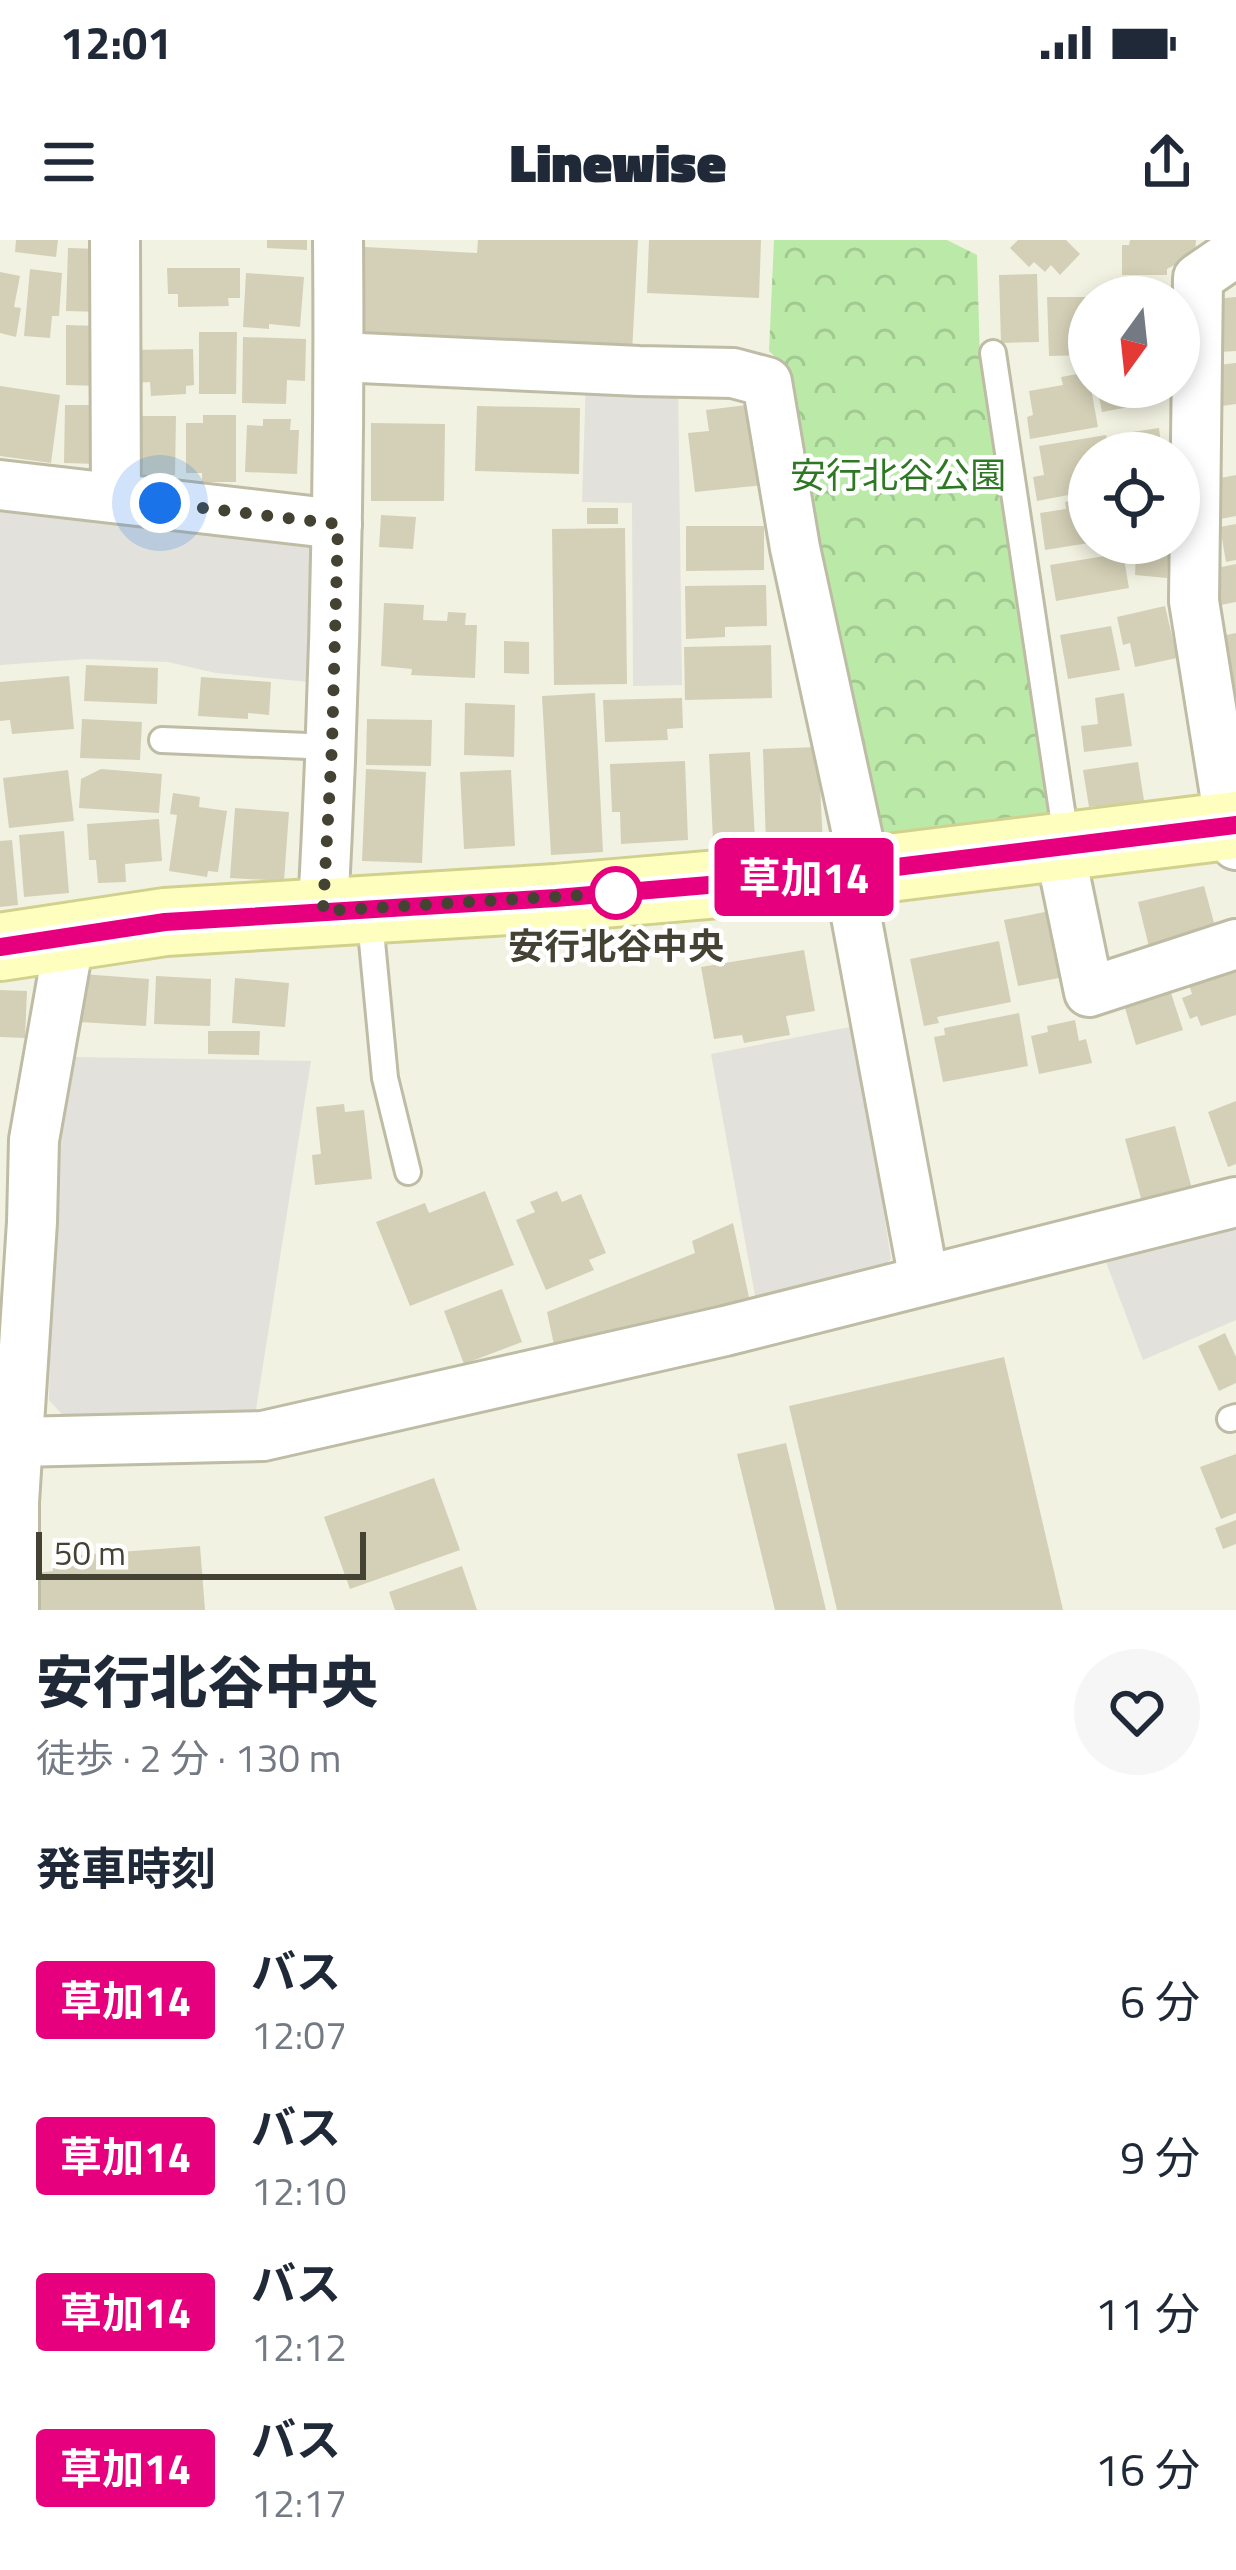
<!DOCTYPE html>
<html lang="ja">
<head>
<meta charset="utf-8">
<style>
  body { margin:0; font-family:"Titillium Web","Noto Sans JP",sans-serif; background:#f6f6f7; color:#1f2937; height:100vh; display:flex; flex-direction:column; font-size:45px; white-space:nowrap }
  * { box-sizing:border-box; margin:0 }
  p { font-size:39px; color:#747a83 }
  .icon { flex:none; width:66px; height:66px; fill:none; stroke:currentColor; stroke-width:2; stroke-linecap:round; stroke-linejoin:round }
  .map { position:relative; height:1370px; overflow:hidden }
  .side { display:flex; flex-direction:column; background:#fff; flex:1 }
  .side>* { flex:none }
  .badge { padding:0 24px; border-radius:9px; font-size:42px; line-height:78px }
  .needle { width:78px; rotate:195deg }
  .tools { position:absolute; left:1068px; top:36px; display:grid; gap:24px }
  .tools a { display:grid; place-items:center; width:132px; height:132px; border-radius:50%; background:#fff; box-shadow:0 6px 18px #0003; font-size:60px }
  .scale { position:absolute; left:36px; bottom:30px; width:330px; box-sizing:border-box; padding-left:12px; border:6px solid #444233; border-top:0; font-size:33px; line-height:42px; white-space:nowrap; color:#444233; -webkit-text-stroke:9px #fff; paint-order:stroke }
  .you { position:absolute; width:60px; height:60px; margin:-30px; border:9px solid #fff; border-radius:50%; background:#1a73e8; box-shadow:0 0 0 18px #1a73e833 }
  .map>.badge { position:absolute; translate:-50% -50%; box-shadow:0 0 0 6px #fff }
  h2 { padding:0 36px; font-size:45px; line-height:108px }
  .round { display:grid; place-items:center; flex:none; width:126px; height:126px; border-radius:63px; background:#f6f6f7 }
  .summary { display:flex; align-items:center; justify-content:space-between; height:204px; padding:0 36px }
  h1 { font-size:57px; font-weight:800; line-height:90px }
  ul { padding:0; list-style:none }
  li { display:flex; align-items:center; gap:36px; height:156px; padding:0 36px }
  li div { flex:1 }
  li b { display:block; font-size:45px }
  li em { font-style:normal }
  li .badge { min-width:132px; font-weight:700; text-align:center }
  .status { display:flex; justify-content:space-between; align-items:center; height:84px; padding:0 60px; background:#fff; direction:ltr }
  .status svg { height:33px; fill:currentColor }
  header { display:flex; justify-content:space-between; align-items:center; height:156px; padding:0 36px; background:#fff; font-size:54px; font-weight:800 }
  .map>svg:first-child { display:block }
  .park { fill:url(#park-crowns) }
  .parking { fill:#e2e1db }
  .building { fill:#d4d0b7 }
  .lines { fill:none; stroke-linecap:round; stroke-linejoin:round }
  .lane-casing { stroke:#bebca5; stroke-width:30 }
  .street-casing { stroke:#bebca5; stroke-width:54 }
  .secondary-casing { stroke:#d1d18d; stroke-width:72 }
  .lane { stroke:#fff; stroke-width:24 }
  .street { stroke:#fff; stroke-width:48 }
  .secondary { stroke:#feffbf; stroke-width:66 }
  .line-casing { stroke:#fff; stroke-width:27 }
  .line { stroke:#e6007e; stroke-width:18 }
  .walk { stroke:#444233; stroke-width:12; stroke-dasharray:0 21.6 }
  .stop-dot { fill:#fff; stroke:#e6007e; stroke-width:6 }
  .labels { text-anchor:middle; stroke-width:9; stroke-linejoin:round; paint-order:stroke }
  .park-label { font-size:36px; fill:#2e7824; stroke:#fff }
  .stop-label { font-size:36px; font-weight:bold; fill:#444233; stroke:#fff }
</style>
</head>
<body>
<div class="status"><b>12:01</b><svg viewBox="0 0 49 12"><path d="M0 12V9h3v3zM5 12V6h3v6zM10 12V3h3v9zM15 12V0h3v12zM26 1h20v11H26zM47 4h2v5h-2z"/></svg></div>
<header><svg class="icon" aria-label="menu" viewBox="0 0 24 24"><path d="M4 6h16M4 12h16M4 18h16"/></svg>Linewise<svg class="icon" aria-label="share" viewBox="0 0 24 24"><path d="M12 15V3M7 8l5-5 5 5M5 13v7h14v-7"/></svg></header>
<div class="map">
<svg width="1236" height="1370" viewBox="0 0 1236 1370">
  <defs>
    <pattern id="park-crowns" width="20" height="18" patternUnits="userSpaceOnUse" patternTransform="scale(3)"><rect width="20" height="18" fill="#bbe9a8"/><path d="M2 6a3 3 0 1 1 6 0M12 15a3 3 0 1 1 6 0" fill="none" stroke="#a2c991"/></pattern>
  </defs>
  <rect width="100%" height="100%" fill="#f2f2e2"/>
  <!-- park -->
  <path class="park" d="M774 0H947L977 15 980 121 1050 569 1041 584 885 607 867 591 801 256 786 127 769 111Z"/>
  <!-- parking -->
  <g class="parking">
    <path d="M586 139 678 142 682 445 633 446 632 263 582 262Z"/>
    <path d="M0 266 314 299 309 442 216 433 168 422 86 419 0 425Z"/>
    <path d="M855 786 891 1019 875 1035 756 1061 711 814Z"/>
    <path d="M72 817 311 821 255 1176 67 1180 49 1160 55 902Z"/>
    <path d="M1236 984V1080L1143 1120 1106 1022Z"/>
  </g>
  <!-- building -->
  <g class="building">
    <path d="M16 0H58L56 17 15 12Z"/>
    <path d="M267 0H307V10L267 8Z"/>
    <path d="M478 0H638L632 113 360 99 365 7 477 13Z"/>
    <path d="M649 0H761L759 58 647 53Z"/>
    <path d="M1018 0H1066L1080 14 1060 35 1051 25 1045 32 1034 22 1029 27 1010 8Z"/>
    <path d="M1130 0H1196L1195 14 1167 29V35H1122V5H1129Z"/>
    <path d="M68 8 101 9 100 72 66 71Z"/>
    <path d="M167 28H240V58H228L229 66 178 67V54H168Z"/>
    <path d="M30 29 62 33 59 76H52L50 98 24 96Z"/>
    <path d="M0 32 20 36 14 67 21 68 16 97 0 93Z"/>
    <path d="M246 33 304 37 300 87 269 84V89L243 87Z"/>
    <path d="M1037 34 1039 102 1001 103 999 35Z"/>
    <path d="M1047 57H1088L1089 115 1049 116Z"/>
    <path d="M1236 57V111L1220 112 1215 59Z"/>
    <path d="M66 85 99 86V146L66 145Z"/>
    <path d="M199 92H237L236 154H199Z"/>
    <path d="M243 97 306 99 305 141 287 140 286 164 242 163Z"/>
    <path d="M193 109 194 145 186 146V154L151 156 150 142 132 143 131 110Z"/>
    <path d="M1236 123V164L1222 166 1217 125Z"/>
    <path d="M1088 132 1098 187 1030 199 1027 177 1033 175 1029 151 1063 145 1061 137Z"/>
    <path d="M0 146 60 155 51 223 0 216Z"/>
    <path d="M1097 147H1147V149L1138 151 1140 165 1102 172Z"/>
    <path d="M755 164 764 245 695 252 688 193 709 191 706 170Z"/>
    <path d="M65 165H98L99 224 64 223Z"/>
    <path d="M477 166 580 168 579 234 475 231Z"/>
    <path d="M203 175H236V242H202V233H186V183H203Z"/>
    <path d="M131 176H176L175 235H143V225H131Z"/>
    <path d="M263 179H291L290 190H299L297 234 245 232 247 185 263 186Z"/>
    <path d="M371 183 445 184 444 261H371Z"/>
    <path d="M1159 188 1162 213H1122L1119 194Z"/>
    <path d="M1106 195 1110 213H1089V251L1037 261 1033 237 1044 235 1039 206Z"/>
    <path d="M1236 235V276L1210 281 1211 240Z"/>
    <path d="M1089 258V303L1045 310 1040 273 1066 269 1065 262Z"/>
    <rect x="587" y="268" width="31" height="16"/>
    <path d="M381 275 416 277 413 309 379 307Z"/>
    <path d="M1236 284V320L1226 322 1220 287Z"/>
    <path d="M686 286H764V330L686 331Z"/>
    <path d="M625 288 627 444 554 445 552 289Z"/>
    <path d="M1128 303H1169L1167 338 1135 335 1136 312 1127 311Z"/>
    <path d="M1123 313 1129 348 1056 361 1050 325Z"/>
    <path d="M1236 324V362L1210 367 1202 331Z"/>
    <path d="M766 345 767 386 725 387V397L686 399 685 346Z"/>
    <path d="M384 363 424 365 423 380 447 381 448 372 466 373 465 385H477L475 438 411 435 412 429 381 426Z"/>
    <path d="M1165 366 1177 418 1135 427 1130 403 1123 405 1117 377Z"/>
    <path d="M1111 386 1120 430 1068 439 1060 395Z"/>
    <path d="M1236 393V452L1228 453 1217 397Z"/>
    <path d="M504 401 529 402V434L504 433Z"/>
    <path d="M771 405 772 458 685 460 684 407Z"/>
    <path d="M86 425 158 428 157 464 84 461Z"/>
    <path d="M69 436 74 489 12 494 10 480 0 481V442Z"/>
    <path d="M201 437 271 442 269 475 248 473V479L198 476Z"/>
    <path d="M595 453 603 612 551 615 542 456Z"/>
    <path d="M1124 453 1132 506 1084 512 1081 486 1098 484 1095 458Z"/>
    <path d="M682 458 683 488 667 489 668 500 605 502 603 460Z"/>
    <path d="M465 463 515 465 514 517 464 515Z"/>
    <path d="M82 479 142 482 140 520 80 518Z"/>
    <path d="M367 479 432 480 431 526 366 525Z"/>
    <path d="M818 507 823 604 766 606 763 509Z"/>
    <path d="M750 512 755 599 713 601 709 514Z"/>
    <path d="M685 521 688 600 621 604 620 572H612L610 524Z"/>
    <path d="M1138 522 1145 567 1098 575 1097 566 1089 567 1083 530Z"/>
    <path d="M101 529 162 534 159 573 79 568 81 539Z"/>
    <path d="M366 529 426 532 422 623 362 621Z"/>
    <path d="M68 530 74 581 9 588 3 538Z"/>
    <path d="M511 530 515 606 464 609 460 532Z"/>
    <path d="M173 553 200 557 199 567 227 571 218 632 208 631 207 637 169 631 177 575 170 574Z"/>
    <path d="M235 568 289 572 284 641 230 638Z"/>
    <path d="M159 579 162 621 125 624 126 642 98 643 96 620H89L87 584Z"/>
    <path d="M64 591 69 653 24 657 19 595Z"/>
    <path d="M12 600 18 665 0 667V601Z"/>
    <path d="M1204 646 1216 690 1149 707 1138 662Z"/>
    <path d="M1055 670 1069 736 1018 746 1004 680Z"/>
    <path d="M999 701 1011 762 937 777 939 783 924 786 910 719Z"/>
    <path d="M804 710 815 771 786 776 790 795 744 803 742 795 714 799 701 727Z"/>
    <path d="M1236 729V775L1201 786 1197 776 1190 779 1182 758 1192 754 1188 742Z"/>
    <path d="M82 734 149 739 146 786 79 782Z"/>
    <path d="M156 736 211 739 210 786 154 784Z"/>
    <path d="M235 738 289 743 285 787 232 783Z"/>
    <path d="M0 750 27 751 25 798 0 797Z"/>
    <path d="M1171 753 1183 790 1136 805 1125 768Z"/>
    <path d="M1019 773 1028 826 943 842 934 797 945 795 944 788Z"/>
    <path d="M1075 780 1079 801 1086 799 1092 823 1039 834 1031 796 1048 792 1047 786Z"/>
    <path d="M208 791H260L259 815 208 814Z"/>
    <path d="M1236 861V924L1228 927 1208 872Z"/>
    <path d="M344 864 345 872 364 870 372 939 315 945 312 915 321 914 316 867Z"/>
    <path d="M1175 886 1192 949 1142 962 1125 899Z"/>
    <path d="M485 951 514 1025 410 1066 376 982 425 963 429 973Z"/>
    <path d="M557 951 562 962 581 954 606 1013 589 1020 594 1030 546 1050 516 980 535 972 530 962Z"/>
    <path d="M733 983 750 1062 554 1105 547 1072 695 1013 692 1001Z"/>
    <path d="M502 1049 522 1102 464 1124 444 1071Z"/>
    <path d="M1225 1093 1236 1117V1143L1219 1151 1198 1106Z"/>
    <path d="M1004 1117 1063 1370H837L789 1166Z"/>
    <path d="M786 1203 826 1370H775L737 1214Z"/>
    <path d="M1236 1214V1273L1221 1279 1200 1227Z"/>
    <path d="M434 1238 460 1310 350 1349 324 1277Z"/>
    <path d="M1236 1280V1304L1223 1309 1215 1288Z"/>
    <path d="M200 1306 205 1370H39L36 1333 53 1331 52 1317Z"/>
    <path d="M462 1326 477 1370H395L389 1352Z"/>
  </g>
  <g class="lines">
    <defs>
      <g id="lane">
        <path d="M993 113 1067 604"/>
        <path d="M162 500 332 507"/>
        <path d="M369 670 385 838 408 932"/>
        <path d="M1230 1179 1236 1177"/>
      </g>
      <g id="street">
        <path d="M115 0 116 258"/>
        <path d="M1233 14 1198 38 1194 361 1230 586 1236 605"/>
        <path d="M339 117 639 131 733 133 767 142 795 308 865 630"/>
        <path d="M0 245 337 284"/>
        <path d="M1059 607 1089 752 1236 704"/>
        <path d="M848 633 924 1040"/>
        <path d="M323 671C335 447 340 224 338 0"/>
        <path d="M18 1202 263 1196 725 1091 1236 962"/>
        <path d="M14 1370V1262L32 982 34 900 70 696"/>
      </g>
      <path id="secondary" d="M0 707 165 682 556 658 848 633 1236 585"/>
    </defs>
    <!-- lane casing -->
    <use href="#lane" class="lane-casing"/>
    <!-- street casing -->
    <use href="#street" class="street-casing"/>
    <!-- secondary casing -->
    <use href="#secondary" class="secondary-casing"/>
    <!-- lane -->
    <use href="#lane" class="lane"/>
    <!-- street -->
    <use href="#street" class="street"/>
    <!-- secondary -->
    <use href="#secondary" class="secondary"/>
  </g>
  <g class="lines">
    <defs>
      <path id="line" d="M0 707 165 682 556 658 848 633 1236 585"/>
    </defs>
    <!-- line casing -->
    <use href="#line" class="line-casing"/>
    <!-- line -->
    <use href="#line" class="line"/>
    <!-- walk -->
    <path class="walk" d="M160 263 338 284 332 506 323 671 616 653"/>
  </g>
  <!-- markers -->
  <circle class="stop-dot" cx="616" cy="653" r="24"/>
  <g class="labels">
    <!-- park labels -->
    <g class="park-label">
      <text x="898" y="248">安行北谷公園</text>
    </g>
    <!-- stop labels -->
    <g class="stop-label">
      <text x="616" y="719">安行北谷中央</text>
    </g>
  </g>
</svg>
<div class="tools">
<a><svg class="needle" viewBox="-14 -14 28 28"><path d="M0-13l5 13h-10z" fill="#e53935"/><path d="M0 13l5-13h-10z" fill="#747a83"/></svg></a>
<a><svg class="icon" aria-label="locate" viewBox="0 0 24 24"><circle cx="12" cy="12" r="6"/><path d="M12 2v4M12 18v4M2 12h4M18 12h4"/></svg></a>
</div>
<div class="scale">50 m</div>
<div class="you" style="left:160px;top:263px"></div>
<b class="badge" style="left:804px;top:637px;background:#e6007e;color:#fff">草加14</b>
</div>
<section class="side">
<div class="summary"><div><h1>安行北谷中央</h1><p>徒歩 · 2 分 · 130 m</p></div><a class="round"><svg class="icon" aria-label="heart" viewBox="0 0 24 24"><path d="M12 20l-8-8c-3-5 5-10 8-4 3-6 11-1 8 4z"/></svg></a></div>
<h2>発車時刻</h2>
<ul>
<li><span class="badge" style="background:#e6007e;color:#fff">草加14</span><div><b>バス</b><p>12:07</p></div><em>6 分</em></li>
<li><span class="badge" style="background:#e6007e;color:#fff">草加14</span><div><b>バス</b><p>12:10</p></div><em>9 分</em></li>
<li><span class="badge" style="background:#e6007e;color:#fff">草加14</span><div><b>バス</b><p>12:12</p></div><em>11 分</em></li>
<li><span class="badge" style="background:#e6007e;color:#fff">草加14</span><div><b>バス</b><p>12:17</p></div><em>16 分</em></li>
</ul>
</section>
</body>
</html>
